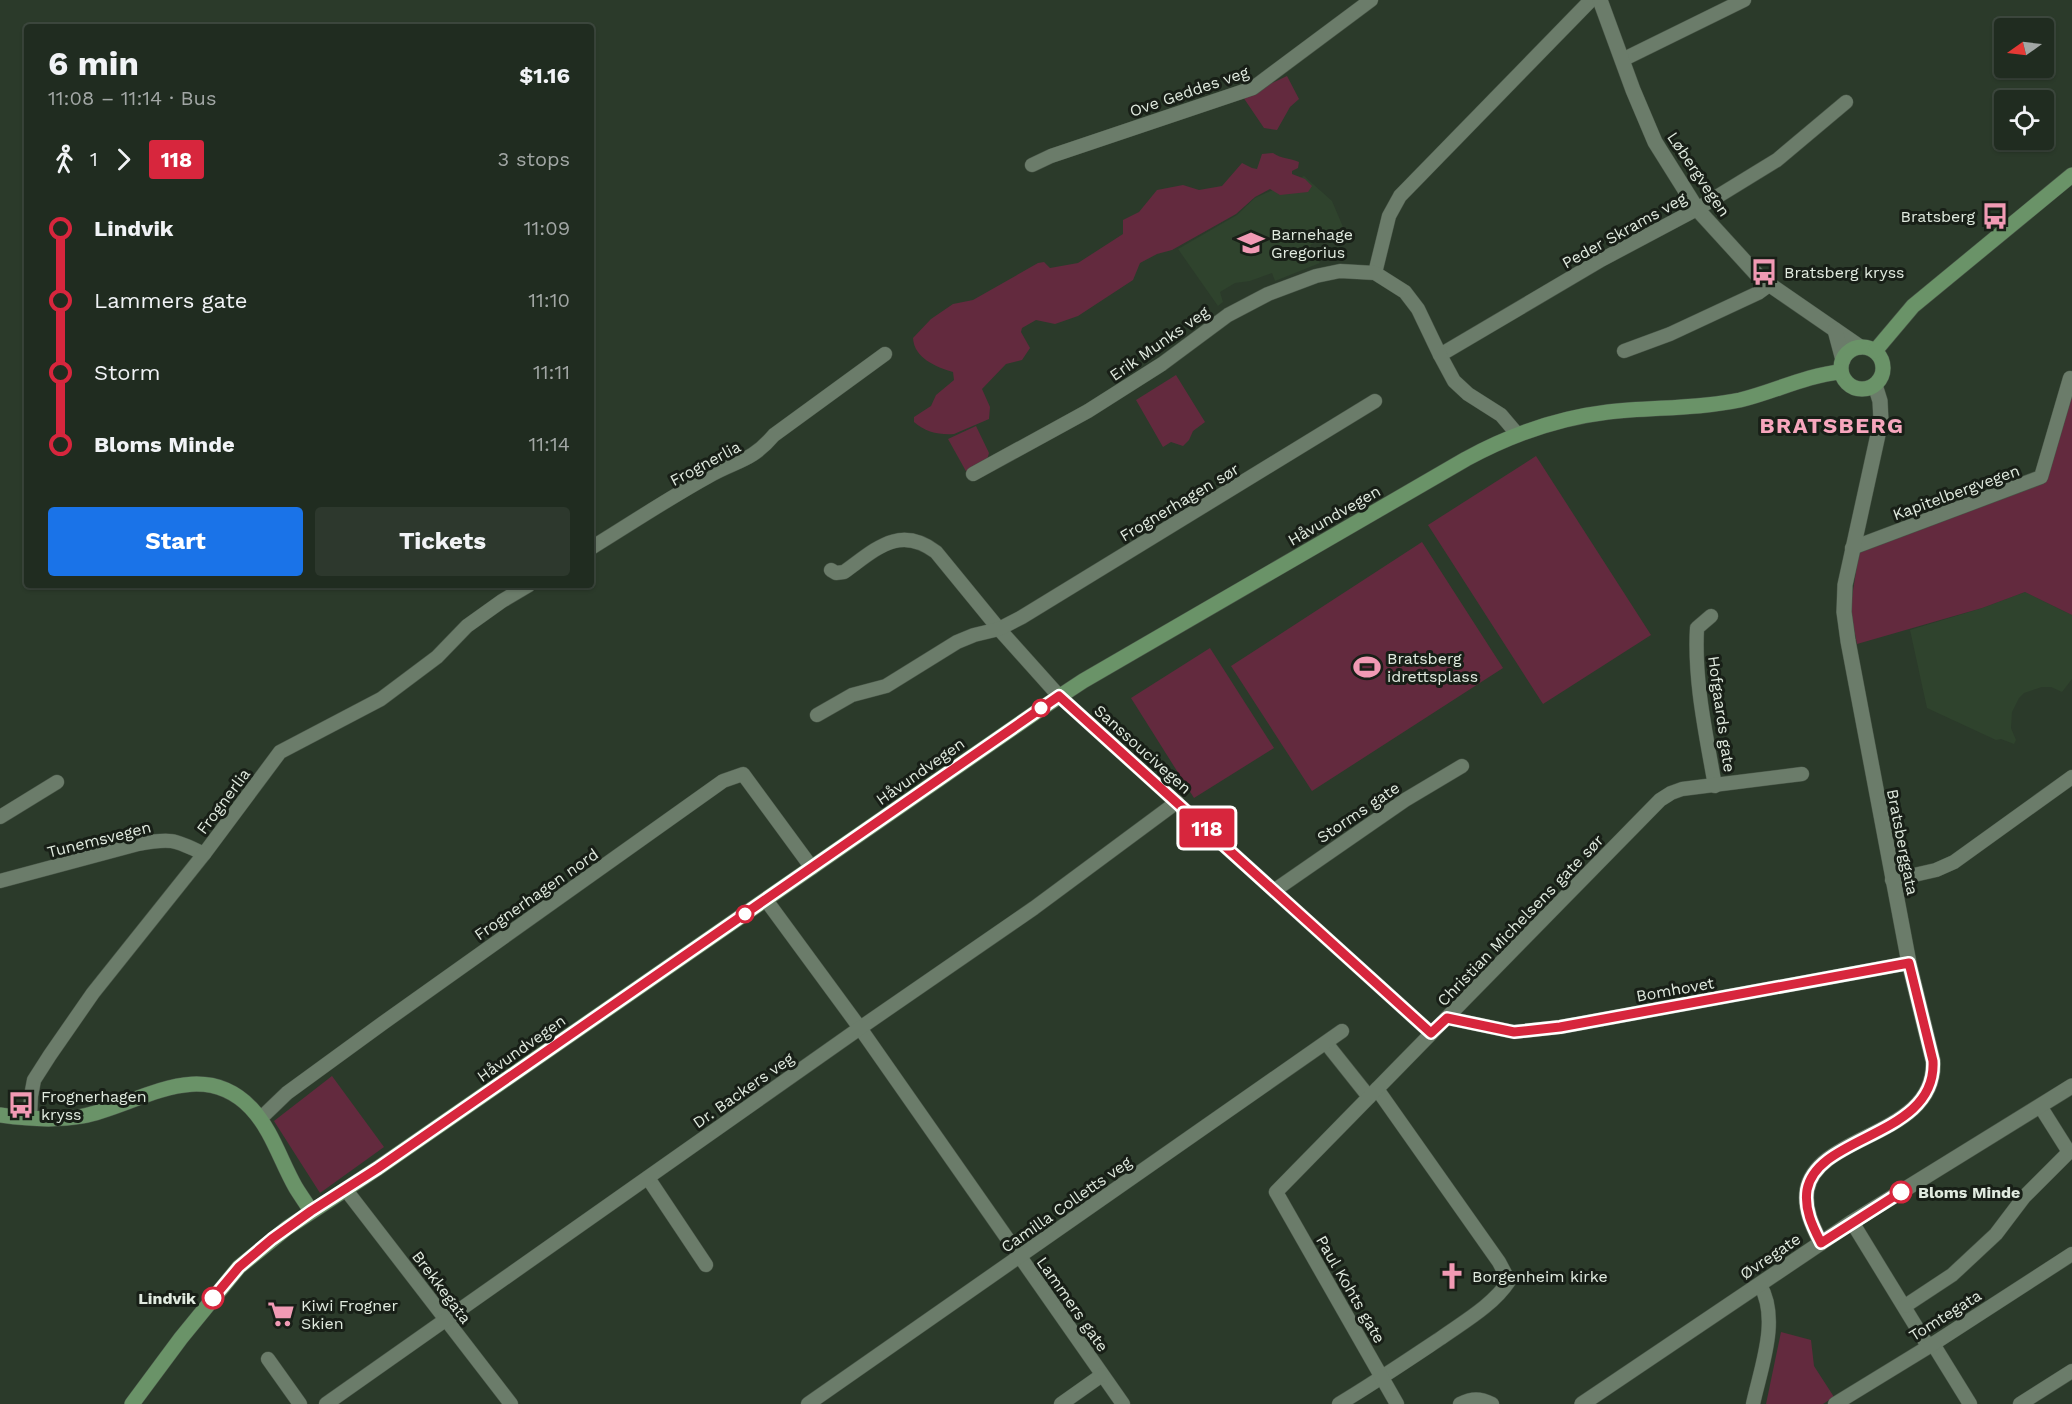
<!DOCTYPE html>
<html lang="en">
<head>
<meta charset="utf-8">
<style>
  body { margin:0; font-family:"Work Sans",sans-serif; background:#2d382d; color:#f1f3f6; height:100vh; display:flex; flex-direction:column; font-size:22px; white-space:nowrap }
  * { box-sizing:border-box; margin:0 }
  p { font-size:20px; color:#a2a7a5 }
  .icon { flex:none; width:33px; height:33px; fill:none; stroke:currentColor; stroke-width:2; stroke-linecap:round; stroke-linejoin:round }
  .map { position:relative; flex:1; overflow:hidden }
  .details { position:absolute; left:24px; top:24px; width:570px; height:564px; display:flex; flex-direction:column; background:#202c20; border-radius:6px; box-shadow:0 2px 4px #0004,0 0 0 2px #3d483e }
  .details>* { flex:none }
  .badge { padding:0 12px; border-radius:4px; font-size:21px; line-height:39px }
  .needle { width:39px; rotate:256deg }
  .controls { position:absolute; left:1994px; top:18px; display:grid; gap:12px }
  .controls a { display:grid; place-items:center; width:60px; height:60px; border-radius:6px; background:#202c20; box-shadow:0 2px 4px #0004,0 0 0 2px #3d483e; font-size:30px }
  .map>.badge { position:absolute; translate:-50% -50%; box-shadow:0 0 0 3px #fff }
  .legs { display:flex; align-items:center; gap:9px; height:66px; padding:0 24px; font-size:20px }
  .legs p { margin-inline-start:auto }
  .headline { display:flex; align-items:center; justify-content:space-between; height:102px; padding:0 24px }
  h1 { font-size:33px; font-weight:700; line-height:45px }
  .cta { display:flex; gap:12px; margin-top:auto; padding:12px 24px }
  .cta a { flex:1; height:69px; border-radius:6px; background:#1a73e8; color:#fff; font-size:24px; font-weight:700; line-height:69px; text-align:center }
  .cta a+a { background:#2d382d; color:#f1f3f6 }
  ul { padding:0 24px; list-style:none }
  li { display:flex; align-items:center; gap:21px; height:72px; font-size:22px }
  li i { display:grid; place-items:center; width:9px; height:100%; margin:0 8px; background:currentColor }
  li i::after { content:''; width:15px; height:15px; margin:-8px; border:4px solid; border-radius:50%; background:#202c20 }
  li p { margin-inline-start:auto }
  li:first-child i { background:linear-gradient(#0000 50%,currentColor 0) }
  li:last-child i { background:linear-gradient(currentColor 50%,#0000 0) }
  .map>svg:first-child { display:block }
  .built { fill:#2f432d }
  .green { fill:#632a3e }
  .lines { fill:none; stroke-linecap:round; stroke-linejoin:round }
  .minor-casing { stroke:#485547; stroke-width:15 }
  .tertiary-casing { stroke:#485547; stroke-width:16 }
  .secondary-casing { stroke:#485547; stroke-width:16 }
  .minor { stroke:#6b7c6a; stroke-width:14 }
  .tertiary { stroke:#6b7c6a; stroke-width:15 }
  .secondary { stroke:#6a9368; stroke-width:15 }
  .line-1-casing { stroke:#fff; stroke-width:14 }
  .line-1 { stroke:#d7263d; stroke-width:9 }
  .stop-1-dot { fill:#fff; stroke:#d7263d; stroke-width:3 }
  .labels { text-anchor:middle; stroke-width:6; stroke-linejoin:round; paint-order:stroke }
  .street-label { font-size:16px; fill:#e0eadf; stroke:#181f17 }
  .poi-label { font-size:16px; fill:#e0eadf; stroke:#181f17; text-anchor:start }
  .stop-label { font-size:16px; font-weight:bold; fill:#e0eadf; stroke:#181f17; text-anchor:start }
  .district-label { font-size:22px; font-weight:bold; letter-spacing:1.5px; fill:#f7a6bd; stroke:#181f17 }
</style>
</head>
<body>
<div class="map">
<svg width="2072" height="1404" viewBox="0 0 2072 1404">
  <rect width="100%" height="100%" fill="#2b3a2a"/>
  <!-- built -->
  <g class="built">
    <path d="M1304 176 1332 201 1343 227 1310 245 1320 263 1275 281 1272 273 1250 281 1235 283 1220 292 1223 302 1218 306 1178 249 1237 215 1255 198Z"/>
    <path d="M2025 592 2072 615V679L2062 692 2051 687H2042L2024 693 2019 698 2012 712 2011 728 2016 740 2014 744 2001 739 1996 740 1927 708 1910 630 1982 608Z"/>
  </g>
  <!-- green -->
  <g class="green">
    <path d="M1287 76 1299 99 1290 107 1277 130 1264 128 1243 97Z"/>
    <path d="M1273 153C1282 159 1290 158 1299 162L1298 168 1292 171V174L1305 179 1312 186 1308 192 1280 195 1270 189 1255 197 1236 214 1172 250 1157 254 1140 263 1133 280 1078 316 1055 324 1036 320 1022 328 1021 332 1030 348 1022 360 1006 364 982 389 990 407 989 419 954 434C939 435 925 432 914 422V417L931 406 936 395 954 380 953 372C936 367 914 358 913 338L931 319 953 304 973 300 1038 263 1044 262 1050 268 1078 263 1123 234V220L1139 212 1157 190 1183 185 1199 190 1222 186 1242 163 1252 168 1257 169 1262 154Z"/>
    <path d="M1176 375 1205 422 1193 431 1189 440 1183 446 1171 442 1163 447 1136 400Z"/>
    <path d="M2072 376V615L2025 592 1982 608 1857 644 1850 609 1860 547 2038 483Z"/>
    <path d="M976 426 989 453 987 460 967 473 948 439Z"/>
    <path d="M1536 456 1651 635 1543 704 1428 525Z"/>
    <path d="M1422 542 1503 668 1312 791 1231 666Z"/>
    <path d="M1210 648 1274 748 1194 798 1131 698Z"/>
    <path d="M332 1076 384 1147 320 1193 274 1121Z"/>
    <path d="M1781 1332 1811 1340 1814 1366 1834 1397 1823 1404H1766Z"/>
  </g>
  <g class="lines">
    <defs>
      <g id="minor">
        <path d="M1622 60 1744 0"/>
        <path d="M1032 165 1051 156 1253 88 1371 0"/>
        <path d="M1375 273 1389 216 1400 196 1591 0"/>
        <path d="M1624 351 1670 334 1758 293 1769 285"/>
        <path d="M1440 355 1601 260 1697 209 1777 160 1846 102"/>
        <path d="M973 474 1088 411 1162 364 1228 315 1268 294 1316 276 1340 271 1375 273 1405 292 1418 309 1440 355 1454 381 1468 394 1501 415 1518 435"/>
        <path d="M591 548C630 524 669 498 709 476 737 460 751 462 774 435L885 354"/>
        <path d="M1852 548 2041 477 2070 378"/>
        <path d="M831 570 836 573 844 572C875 550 899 524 936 552L999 629 1059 696 1431 1033"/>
        <path d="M1711 616 1697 628C1694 681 1706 734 1715 786"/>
        <path d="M817 715 852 695 886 686 957 642 974 635 999 629 1022 617 1375 401"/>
        <path d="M0 817 57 782"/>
        <path d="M1892 880 1936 870 1954 862 2072 777"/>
        <path d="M0 881 138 844C170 838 174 839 204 854"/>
        <path d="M1275 890 1405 800 1462 766"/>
        <path d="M766 900 860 1028 1123 1404"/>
        <path d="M1447 1018 1514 1032 1560 1027 1909 963"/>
        <path d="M1326 1043 1369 1097"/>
        <path d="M30 1117 31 1096 34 1080 50 1055 93 993 204 854 280 752 381 699 437 657 467 626 502 601 529 585"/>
        <path d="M260 1119 287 1093 383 1023 723 781 743 774 812 868"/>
        <path d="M648 1178 706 1265"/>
        <path d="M346 1190 511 1404"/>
        <path d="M1852 1222 1928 1346"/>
        <path d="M1905 1306 1952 1275 1996 1234 2024 1197 2069 1152 2040 1106"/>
        <path d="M1933 1344 1970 1404"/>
        <path d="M268 1359 300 1404"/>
        <path d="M326 1404 860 1028 1034 908 1177 802"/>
        <path d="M808 1404 1342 1031"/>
        <path d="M1061 1404 1102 1375"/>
        <path d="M1339 1404C1374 1383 1408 1360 1441 1338 1465 1321 1493 1305 1509 1281L1499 1262 1377 1089"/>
        <path d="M1397 1404 1276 1192 1660 800 1671 793 1682 789 1802 774"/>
        <path d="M1460 1404C1472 1398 1480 1398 1492 1404"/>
        <path d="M1753 1404C1761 1367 1780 1319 1760 1285"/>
        <path d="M1835 1404 1933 1344 2072 1254"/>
        <path d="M2020 1404 2072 1371"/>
      </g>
      <g id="tertiary">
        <path d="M1600 0 1633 90 1655 142 1697 209 1760 278 1860 347"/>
        <path d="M1835 330 1843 360"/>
        <path d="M1821 1243C1813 1227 1804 1210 1807 1190 1817 1133 1937 1137 1933 1061L1909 963 1848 641 1844 612 1845 585 1881 421 1880 401 1875 385"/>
        <path d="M1582 1404 1852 1222 2072 1086"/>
      </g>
      <g id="secondary">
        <circle cx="1862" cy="368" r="21"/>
        <path d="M1875 351 1913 306 2072 175"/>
        <path d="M0 1115C27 1119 56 1121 83 1116 138 1105 200 1055 251 1108 272 1130 281 1162 296 1188 301 1196 306 1203 311 1211"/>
        <path d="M132 1404 181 1338 239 1267 287 1228 378 1168 1042 708 1083 681 1466 459C1510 435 1558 418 1608 412 1652 407 1697 409 1740 400 1774 392 1806 375 1841 372"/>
      </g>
    </defs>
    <!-- minor casing -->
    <use href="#minor" class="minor-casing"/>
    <!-- tertiary casing -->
    <use href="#tertiary" class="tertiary-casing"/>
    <!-- secondary casing -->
    <use href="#secondary" class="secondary-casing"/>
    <!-- minor -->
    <use href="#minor" class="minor"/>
    <!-- tertiary -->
    <use href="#tertiary" class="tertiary"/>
    <!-- secondary -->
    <use href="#secondary" class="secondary"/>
  </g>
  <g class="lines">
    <defs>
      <path id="line-1" d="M213 1298 239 1267 272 1239 311 1211 378 1168 1059 696 1431 1033 1447 1018 1514 1032 1560 1027 1909 963 1933 1061C1937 1137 1817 1134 1807 1190 1804 1210 1813 1227 1821 1243L1901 1192"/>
    </defs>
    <!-- line-1 casing -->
    <use href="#line-1" class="line-1-casing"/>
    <!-- line-1 -->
    <use href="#line-1" class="line-1"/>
  </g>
  <!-- icons -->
  <defs>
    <symbol id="bus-bare" viewBox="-9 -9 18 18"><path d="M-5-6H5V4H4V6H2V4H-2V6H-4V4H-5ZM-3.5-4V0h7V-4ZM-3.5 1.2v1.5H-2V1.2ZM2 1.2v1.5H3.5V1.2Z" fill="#f19ab4" stroke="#181f17" stroke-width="2.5" paint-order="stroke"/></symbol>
    <symbol id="school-bare" viewBox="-9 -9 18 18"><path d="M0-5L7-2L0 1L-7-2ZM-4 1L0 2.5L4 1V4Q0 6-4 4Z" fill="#f19ab4" stroke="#181f17" stroke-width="2.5" paint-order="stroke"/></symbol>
    <symbol id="stadium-bare" viewBox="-9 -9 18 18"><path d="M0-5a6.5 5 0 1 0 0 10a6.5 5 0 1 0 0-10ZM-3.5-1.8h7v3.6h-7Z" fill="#f19ab4" stroke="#181f17" stroke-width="2.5" paint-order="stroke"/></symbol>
    <symbol id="church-bare" viewBox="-9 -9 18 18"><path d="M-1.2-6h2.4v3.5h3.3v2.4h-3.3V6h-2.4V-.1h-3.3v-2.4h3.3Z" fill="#f19ab4" stroke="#181f17" stroke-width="2.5" paint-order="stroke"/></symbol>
    <symbol id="supermarket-bare" viewBox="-9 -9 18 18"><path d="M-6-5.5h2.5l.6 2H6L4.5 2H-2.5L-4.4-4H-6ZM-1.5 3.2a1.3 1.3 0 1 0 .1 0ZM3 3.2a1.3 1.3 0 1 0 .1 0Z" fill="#f19ab4" stroke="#181f17" stroke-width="2.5" paint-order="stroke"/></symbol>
  </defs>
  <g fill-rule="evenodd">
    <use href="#bus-bare" x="1976" y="197" width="38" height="38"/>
    <use href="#school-bare" x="1232" y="224" width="38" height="38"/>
    <use href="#bus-bare" x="1745" y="253" width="38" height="38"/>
    <use href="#stadium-bare" x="1348" y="648" width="38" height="38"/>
    <use href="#bus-bare" x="2" y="1086" width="38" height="38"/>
    <use href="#church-bare" x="1433" y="1257" width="38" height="38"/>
    <use href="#supermarket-bare" x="262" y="1295" width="38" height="38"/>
  </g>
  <!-- markers -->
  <g class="stop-1-dot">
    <circle cx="1041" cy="708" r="8"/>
    <circle cx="745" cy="914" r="8"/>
    <circle cx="1901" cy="1192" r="10"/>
    <circle cx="213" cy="1298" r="10"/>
  </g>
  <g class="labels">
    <!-- street labels -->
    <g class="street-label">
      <text transform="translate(1189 91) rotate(-19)" y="6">Ove Geddes veg</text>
      <text transform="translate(1699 174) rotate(56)" y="6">Løbergvegen</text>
      <text transform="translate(1624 230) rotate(-29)" y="6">Peder Skrams veg</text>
      <text transform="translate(1159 343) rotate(-35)" y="6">Erik Munks veg</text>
      <text transform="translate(705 463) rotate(-28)" y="6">Frognerlia</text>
      <text transform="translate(1956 492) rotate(-20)" y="6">Kapitelbergvegen</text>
      <text transform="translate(1179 502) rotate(-31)" y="6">Frognerhagen sør</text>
      <text transform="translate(1334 515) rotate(-30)" y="6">Håvundvegen</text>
      <text transform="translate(1722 714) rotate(82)" y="6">Hofgaards gate</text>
      <text transform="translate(1143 749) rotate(42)" y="6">Sanssoucivegen</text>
      <text transform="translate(920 771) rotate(-35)" y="6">Håvundvegen</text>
      <text transform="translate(223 801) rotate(-53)" y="6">Frognerlia</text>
      <text transform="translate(1358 812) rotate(-34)" y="6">Storms gate</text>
      <text transform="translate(99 839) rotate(-14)" y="6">Tunemsvegen</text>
      <text transform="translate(1903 842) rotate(79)" y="6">Bratsberggata</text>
      <text transform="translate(536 894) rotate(-35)" y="6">Frognerhagen nord</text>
      <text transform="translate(1520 920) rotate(-46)" y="6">Christian Michelsens gate sør</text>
      <text transform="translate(1675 989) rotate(-10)" y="6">Bomhovet</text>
      <text transform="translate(521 1048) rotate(-35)" y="6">Håvundvegen</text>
      <text transform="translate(743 1090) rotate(-35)" y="6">Dr. Backers veg</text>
      <text transform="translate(1066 1204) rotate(-35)" y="6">Camilla Colletts veg</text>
      <text transform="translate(1770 1256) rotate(-34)" y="6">Øvregate</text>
      <text transform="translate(442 1287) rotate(53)" y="6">Brekkegata</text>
      <text transform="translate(1351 1289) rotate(60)" y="6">Paul Kohts gate</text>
      <text transform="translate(1073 1304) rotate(55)" y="6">Lammers gate</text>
      <text transform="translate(1945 1315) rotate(-32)" y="6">Tomtegata</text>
    </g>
    <!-- poi labels -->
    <g class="poi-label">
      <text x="1975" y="222" text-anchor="end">Bratsberg</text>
      <text x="1271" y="240">Barnehage<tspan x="1271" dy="18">Gregorius</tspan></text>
      <text x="1784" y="278">Bratsberg kryss</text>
      <text x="1387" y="664">Bratsberg<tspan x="1387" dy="18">idrettsplass</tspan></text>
      <text x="41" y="1102">Frognerhagen<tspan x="41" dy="18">kryss</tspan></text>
      <text x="1472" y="1282">Borgenheim kirke</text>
      <text x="301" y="1311">Kiwi Frogner<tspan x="301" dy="18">Skien</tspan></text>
    </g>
    <!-- stop labels -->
    <g class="stop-label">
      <text x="1918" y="1198">Bloms Minde</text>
      <text x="196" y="1304" text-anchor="end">Lindvik</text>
    </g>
    <!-- district labels -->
    <g class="district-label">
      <text x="1832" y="433">BRATSBERG</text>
    </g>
  </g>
</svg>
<div class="controls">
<a><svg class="needle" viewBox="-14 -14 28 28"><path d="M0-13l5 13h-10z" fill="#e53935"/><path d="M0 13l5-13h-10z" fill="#a2a7a5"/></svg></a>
<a><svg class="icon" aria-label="locate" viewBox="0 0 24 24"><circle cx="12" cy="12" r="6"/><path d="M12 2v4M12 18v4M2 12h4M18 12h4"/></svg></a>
</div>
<b class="badge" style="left:1207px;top:828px;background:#d7263d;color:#fff">118</b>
<section class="details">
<div class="headline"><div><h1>6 min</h1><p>11:08 – 11:14 · Bus</p></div><b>$1.16</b></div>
<div class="legs"><svg class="icon" aria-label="walk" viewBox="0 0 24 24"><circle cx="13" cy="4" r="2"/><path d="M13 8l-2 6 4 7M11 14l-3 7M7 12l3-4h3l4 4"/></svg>1<svg class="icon" aria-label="forward" viewBox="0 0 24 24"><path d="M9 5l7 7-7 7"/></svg><b class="badge" style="background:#d7263d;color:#fff">118</b><p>3 stops</p></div>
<ul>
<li><i style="color:#d7263d"></i><b>Lindvik</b><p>11:09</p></li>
<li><i style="color:#d7263d"></i><span>Lammers gate</span><p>11:10</p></li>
<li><i style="color:#d7263d"></i><span>Storm</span><p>11:11</p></li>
<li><i style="color:#d7263d"></i><b>Bloms Minde</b><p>11:14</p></li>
</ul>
<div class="cta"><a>Start</a><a>Tickets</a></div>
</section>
</div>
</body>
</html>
